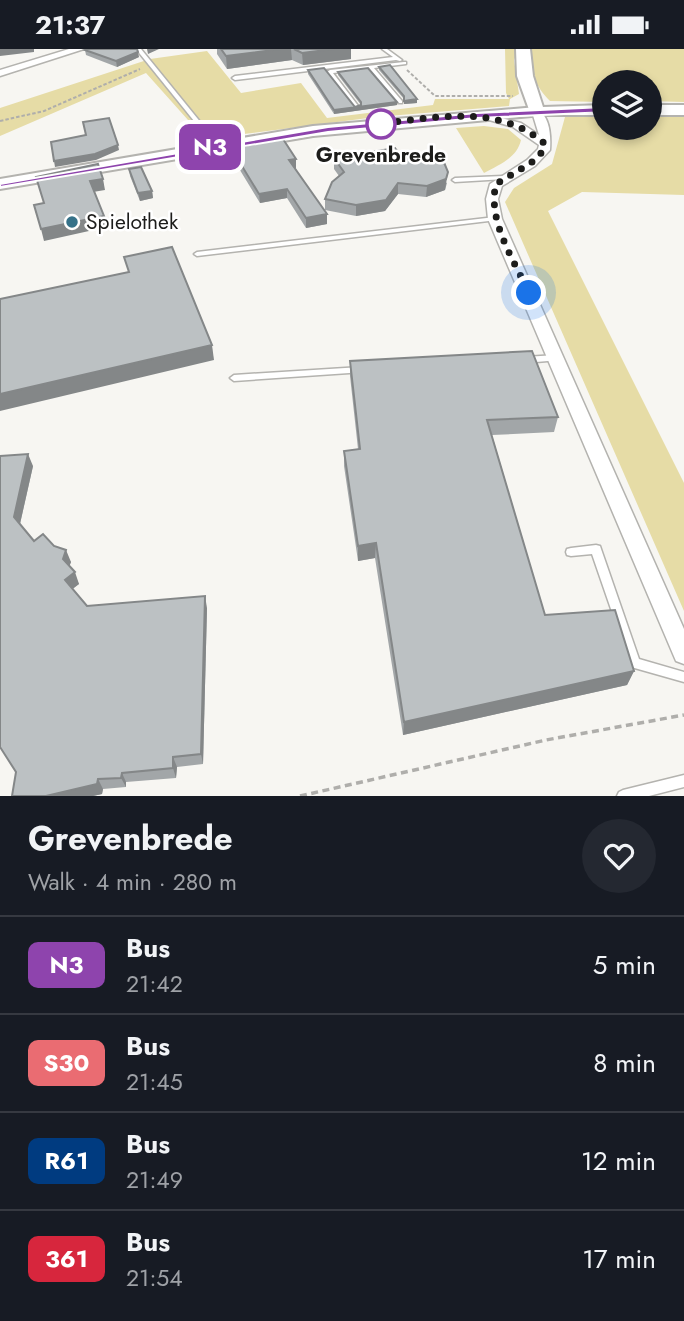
<!DOCTYPE html>
<html lang="en">
<head>
<meta charset="utf-8">
<style>
  body { margin:0; font-family:Jost,sans-serif; background:#242831; color:#f1f3f6; height:100vh; display:flex; flex-direction:column; font-size:26px; white-space:nowrap }
  * { box-sizing:border-box; margin:0 }
  p { font-size:23px; color:#9ea1a6 }
  .icon { flex:none; width:38px; height:38px; fill:none; stroke:currentColor; stroke-width:2; stroke-linecap:round; stroke-linejoin:round }
  .map { position:relative; height:747px; overflow:hidden }
  .sheet { display:flex; flex-direction:column; background:#171b24; flex:1 }
  .sheet>* { flex:none }
  .badge { padding:0 14px; border-radius:10px; font-size:24px; line-height:46px }
  .buttons { position:absolute; left:592px; top:21px; display:grid; gap:14px }
  .buttons a { display:grid; place-items:center; width:70px; height:70px; border-radius:50%; background:#171b24; box-shadow:0 4px 10px #0003; font-size:35px }
  .you { position:absolute; width:35px; height:35px; margin:-18px; border:5px solid #fff; border-radius:50%; background:#1a73e8; box-shadow:0 0 0 10px #1a73e833 }
  .map>.badge { position:absolute; translate:-50% -50%; box-shadow:0 0 0 4px #fff }
  .round { display:grid; place-items:center; flex:none; width:74px; height:74px; border-radius:37px; background:#242831 }
  .head { display:flex; align-items:center; justify-content:space-between; height:119px; padding:0 28px }
  h1 { font-size:33px; font-weight:700; line-height:52px }
  ul { padding:0; list-style:none }
  li { display:flex; align-items:center; gap:21px; height:98px; padding:0 28px; border-top:2px solid #363941 }
  li div { flex:1 }
  li b { display:block; font-size:26px }
  li em { font-style:normal }
  li .badge { min-width:77px; font-weight:700; text-align:center }
  .status { display:flex; justify-content:space-between; align-items:center; height:49px; padding:0 35px; background:#171b24; direction:ltr }
  .status svg { height:19px; fill:currentColor }
  .map>svg:first-child { display:block }
  .green { fill:#e6dca6 }
  .lines { fill:none; stroke-linecap:round; stroke-linejoin:round }
  .service-casing { stroke:#b4b3af; stroke-width:3 }
  .minor-casing { stroke:#b4b3af; stroke-width:3 }
  .secondary-casing { stroke:#b4b3af; stroke-width:4 }
  .primary-casing { stroke:#b4b3af; stroke-width:4 }
  .path-far1 { stroke:#afaeab; stroke-width:2; stroke-dasharray:3.5 2; stroke-linecap:butt }
  .path { stroke:#afaeab; stroke-width:3.5; stroke-dasharray:7 4.5; stroke-linecap:butt }
  .service { fill:#fff; fill-rule:evenodd }
  .minor { fill:#fff; fill-rule:evenodd }
  .secondary { fill:#fff; fill-rule:evenodd }
  .primary { fill:#fff; fill-rule:evenodd }
  .wall { fill:#a2a6a8 }
  .shaded-wall { fill:#848788 }
  .building { fill:#bcc1c3; stroke:#848788; stroke-width:2 }
  .line { fill:#8e44ad; stroke:#fff; stroke-width:2 }
  .walk { stroke:#1d1d1b; stroke-width:7; stroke-dasharray:0 12.6 }
  .stop-dot { fill:#fff; stroke:#8e44ad; stroke-width:3.5 }
  .poi-dot { fill:#367289; stroke:#fff; stroke-width:2.5 }
  .labels { text-anchor:middle; stroke-width:5; stroke-linejoin:round; paint-order:stroke }
  .far-stop-label { font-size:21px; font-weight:bold; fill:#1d1d1b; stroke:#fff }
  .far-poi-label { font-size:21px; fill:#1d1d1b; stroke:#fff; text-anchor:start }
</style>
</head>
<body>
<div class="status"><b>21:37</b><svg viewBox="0 0 49 12"><path d="M0 12V9h3v3zM5 12V6h3v6zM10 12V3h3v9zM15 12V0h3v12zM26 1h20v11H26zM47 4h2v5h-2z"/></svg></div>
<div class="map">
<svg width="684" height="747" viewBox="0 0 684 747">
  <rect width="100%" height="100%" fill="#f7f6f2"/>
  <!-- green -->
  <g class="green">
    <path d="M505 0H519L514 11 519 45 510 50 509 57 376 68 205 90 146 24 0 87V59L150 10 207 2 241 44 301 34 327 69 433 56 435 50H509L506 44Z"/>
    <path d="M531 0H684V53L649 52V33H604V53L550 52C536 38 527 19 531 0Z"/>
    <path d="M649 66H684V146L582 143 548 162 684 434V562L505 153 514 139 552 115 565 68 604 67V79H649Z"/>
    <path d="M484 77 508 80 521 91C517 109 499 116 484 124L456 79Z"/>
  </g>
  <g class="lines">
    <defs>
      <g id="service">
        <path d="M136 0H141L219 96V98H215Z"/>
        <path d="M382 0H387L402 11 400 12 396 11 235 31 232 29 235 27 393 8Z"/>
        <path d="M404 13H406V15L374 19 402 52V54H398L369 20 333 24 359 58 354 59 327 23 330 21Z"/>
        <path d="M503 127 506 129 505 130 455 133 452 131 455 129Z"/>
        <path d="M495 168 498 170 497 171 197 207 194 205 197 203Z"/>
        <path d="M556 306 559 307 560 309 559 311 525 314 521 311 525 308Z"/>
        <path d="M361 318 364 319 365 321 364 323 234 332 230 329 234 326Z"/>
        <path d="M596 496 600 497 601 500 639 610 684 623V633L631 618 592 505 571 507 567 506 566 503 567 500 571 499Z"/>
        <path d="M684 726V738L649 747H617L619 743 623 741Z"/>
      </g>
      <g id="minor">
        <path d="M69 0H84L0 27V21Z"/>
        <path d="M537 60C550 67 551 87 550 101L535 117 502 137 498 150 502 170 684 580V615L676 612 673 605 488 170 486 150 490 135 527 111 538 100 539 96 513 78 472 66 477 63 521 74 539 86 532 63Z"/>
      </g>
      <path id="secondary" d="M537 58 542 60V66L313 87 0 140V130L313 77Z"/>
      <g id="primary">
        <path d="M516 0H530L533 27 543 58 604 56V66H531L517 27Z"/>
        <rect x="649" y="56" width="35" height="10"/>
      </g>
    </defs>
    <!-- service casing -->
    <use href="#service" class="service-casing"/>
    <!-- minor casing -->
    <use href="#minor" class="minor-casing"/>
    <!-- secondary casing -->
    <use href="#secondary" class="secondary-casing"/>
    <!-- primary casing -->
    <use href="#primary" class="primary-casing"/>
    <!-- path-far1 -->
    <g class="path-far1">
      <path d="M407 21 435 47H513"/>
      <path d="M0 72 44 62 140 20"/>
    </g>
    <!-- path -->
    <path class="path" d="M300 747 546 691 684 666"/>
    <!-- service -->
    <use href="#service" class="service"/>
    <!-- minor -->
    <use href="#minor" class="minor"/>
    <!-- secondary -->
    <use href="#secondary" class="secondary"/>
    <!-- primary -->
    <use href="#primary" class="primary"/>
  </g>
  <!-- wall -->
  <g class="wall">
    <path d="M217 0H351V10L303 16 292 11 227 20 217 5Z"/>
    <path d="M85 1 139 8 117 18 86 6Z"/>
    <path d="M379 18 417 54 404 55V50L379 21Z"/>
    <path d="M308 21 355 58 361 56 338 26V23L397 56 334 65 308 25Z"/>
    <path d="M231 99 296 119 295 120 327 165V175L306 179 287 149 260 154 232 108Z"/>
    <path d="M334 109 403 110 447 134 445 141 426 148 398 145 385 162 356 167 325 161V150L339 127 334 120Z"/>
    <path d="M129 120 152 142 153 149 140 152 130 127Z"/>
    <path d="M350 312 558 368 554 383 492 386 545 566 634 622 627 636 403 686 375 509 358 512 344 417V402L358 400 350 327Z"/>
    <path d="M0 407 33 417 20 475 34 492 54 497 71 513 69 517 79 535 72 540 87 557 207 559 203 715 177 718 176 729 126 733V738L103 740 102 745 93 747H12L16 723Z"/>
  </g>
  <!-- shaded-wall -->
  <g class="shaded-wall">
    <path d="M0 0H34V3L0 7Z"/>
    <path d="M147 0H159L148 5Z"/>
    <path d="M281 0H291L292 11 227 20 226 7Z"/>
    <path d="M334 0H351V10L303 16 302 4Z"/>
    <path d="M138 3 139 8 117 18 116 12Z"/>
    <path d="M417 50V54L404 55V52Z"/>
    <path d="M397 53V56L334 65V61Z"/>
    <path d="M118 96 119 101 96 111 55 118 54 112Z"/>
    <path d="M296 110V119L290 120 289 111Z"/>
    <path d="M448 123 445 141 426 148 427 137Z"/>
    <path d="M103 130 105 141 93 143 90 132Z"/>
    <path d="M398 134V145L385 162 356 167V156Z"/>
    <path d="M287 140V149L260 154 259 145Z"/>
    <path d="M152 142 153 149 140 152 138 144Z"/>
    <path d="M327 165V175L306 179V169Z"/>
    <path d="M104 167 107 178 44 192 41 180Z"/>
    <path d="M212 296 214 311 0 362V345Z"/>
    <path d="M28 405 33 417 19 479 14 468Z"/>
    <path d="M376 494 375 509 358 512V497Z"/>
    <path d="M66 501 71 513 68 521 63 510Z"/>
    <path d="M75 523 79 535 70 542 65 531Z"/>
    <path d="M205 547 207 559 203 715 201 705Z"/>
    <path d="M634 622 627 636 403 686 404 673Z"/>
    <path d="M173 708 177 718 176 729 173 719Z"/>
    <path d="M122 724 126 733V738L121 729Z"/>
    <path d="M98 730 103 740 102 745 93 747H46Z"/>
  </g>
  <!-- building -->
  <g class="building">
    <path d="M88 0H137L138 3 116 12 85 1Z"/>
    <path d="M221 0H281L226 7Z"/>
    <path d="M294 0H334L302 4Z"/>
    <path d="M390 16 417 50 404 52V47L379 18Z"/>
    <path d="M324 19 355 58 361 56V53L338 23 368 19 397 53 334 61 308 21Z"/>
    <path d="M109 69 118 96 95 105 54 112 51 93 86 86 83 73Z"/>
    <path d="M283 90 296 110 289 111 327 165 306 169 287 140 259 145 231 99Z"/>
    <path d="M395 99 403 110 441 106 448 123 446 130 427 137 398 134 386 151 356 156 325 150 332 133 344 123 334 109Z"/>
    <path d="M98 115 103 130 90 132 104 167 41 180 34 156 44 154 36 128Z"/>
    <path d="M141 118 152 142 138 144 129 120Z"/>
    <path d="M172 198 212 296 0 345V250L129 223 124 208Z"/>
    <path d="M532 302 558 368 487 371 545 566 615 561 634 622 404 673 376 494 358 497 344 402 360 400 350 312Z"/>
    <path d="M28 405 14 468 34 492 43 485 54 497 66 501 63 510 75 523 65 531 87 557 205 547 201 705 173 708V719L122 724 121 729 98 730 97 735 46 747H12L16 723 0 698V407Z"/>
  </g>
  <!-- line -->
  <path class="line" d="M604 58 607 63 477 69 328 83 0 138V135L328 78 477 64Z"/>
  <g class="lines">
    <!-- walk -->
    <path class="walk" d="M381 75H377C433 69 498 54 544 94V101L531 114 496 135C487 172 514 211 529 244"/>
  </g>
  <!-- markers -->
  <circle class="stop-dot" cx="381" cy="75" r="14"/>
  <circle class="poi-dot" cx="72" cy="173" r="7"/>
  <g class="labels">
    <!-- far-stop labels -->
    <g class="far-stop-label">
      <text x="381" y="113">Grevenbrede</text>
    </g>
    <!-- far-poi labels -->
    <g class="far-poi-label">
      <text x="86" y="180">Spielothek</text>
    </g>
  </g>
</svg>
<div class="buttons">
<a><svg class="icon" aria-label="layers" viewBox="0 0 24 24"><path d="M12 4l9 5-9 5-9-5zM3 14l9 5 9-5"/></svg></a>
</div>
<div class="you" style="left:529px;top:244px"></div>
<b class="badge" style="left:210px;top:98px;background:#8e44ad;color:#fff">N3</b>
</div>
<section class="sheet">
<div class="head"><div><h1>Grevenbrede</h1><p>Walk · 4 min · 280 m</p></div><a class="round"><svg class="icon" aria-label="heart" viewBox="0 0 24 24"><path d="M12 20l-8-8c-3-5 5-10 8-4 3-6 11-1 8 4z"/></svg></a></div>
<ul>
<li><span class="badge" style="background:#8e44ad;color:#fff">N3</span><div><b>Bus</b><p>21:42</p></div><em>5 min</em></li>
<li><span class="badge" style="background:#ea6c72;color:#fff">S30</span><div><b>Bus</b><p>21:45</p></div><em>8 min</em></li>
<li><span class="badge" style="background:#003b80;color:#fff">R61</span><div><b>Bus</b><p>21:49</p></div><em>12 min</em></li>
<li><span class="badge" style="background:#d7263d;color:#fff">361</span><div><b>Bus</b><p>21:54</p></div><em>17 min</em></li>
</ul>
</section>
</body>
</html>
